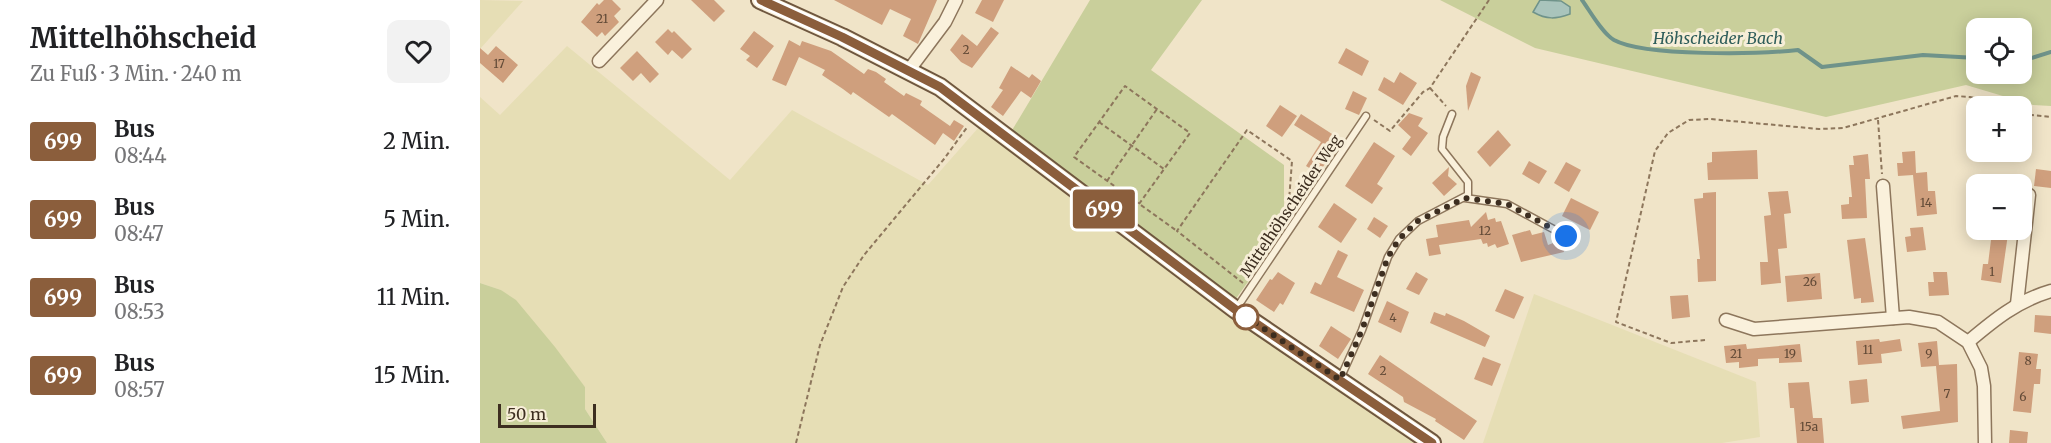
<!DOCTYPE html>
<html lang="de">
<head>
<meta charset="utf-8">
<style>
  body { margin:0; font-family:Merriweather,serif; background:#f2f2f2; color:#202124; height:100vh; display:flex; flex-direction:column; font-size:22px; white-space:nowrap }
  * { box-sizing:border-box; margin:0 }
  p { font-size:20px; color:#757577 }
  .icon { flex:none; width:33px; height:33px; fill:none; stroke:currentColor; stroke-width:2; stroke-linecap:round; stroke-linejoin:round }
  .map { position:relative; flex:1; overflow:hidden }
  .side { display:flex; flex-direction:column; background:#fff; width:480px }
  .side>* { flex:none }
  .badge { padding:0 12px; border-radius:4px; font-size:21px; line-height:39px }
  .buttons { position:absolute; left:1486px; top:18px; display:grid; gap:12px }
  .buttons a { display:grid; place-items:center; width:66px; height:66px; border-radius:12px; background:#fff; box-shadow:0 3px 15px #0003; font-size:30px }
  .scale { position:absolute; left:18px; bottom:15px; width:98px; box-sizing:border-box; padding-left:6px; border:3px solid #3d2e20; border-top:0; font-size:16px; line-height:21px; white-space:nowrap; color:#3d2e20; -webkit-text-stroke:4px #f7eed8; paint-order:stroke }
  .you { position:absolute; width:30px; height:30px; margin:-15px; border:4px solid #fff; border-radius:50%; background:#1a73e8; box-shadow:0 0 0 9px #1a73e833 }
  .map>.badge { position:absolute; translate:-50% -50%; box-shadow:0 0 0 3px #fff }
  .round { display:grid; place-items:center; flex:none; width:63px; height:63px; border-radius:12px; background:#f2f2f2 }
  .headline { display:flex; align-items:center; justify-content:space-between; height:102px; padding:0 30px }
  h1 { font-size:28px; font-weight:700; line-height:45px }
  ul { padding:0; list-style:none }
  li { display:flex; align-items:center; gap:18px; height:78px; padding:0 30px }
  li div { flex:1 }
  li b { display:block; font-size:22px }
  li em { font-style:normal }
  li .badge { min-width:66px; font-weight:700; text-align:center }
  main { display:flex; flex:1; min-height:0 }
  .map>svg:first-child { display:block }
  .farmland { fill:#e6deb5 }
  .green { fill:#c9cf9b; fill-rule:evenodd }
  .water { fill:#a9c4bc; stroke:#6f938a; stroke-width:1.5 }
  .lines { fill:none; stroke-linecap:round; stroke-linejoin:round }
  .stream { stroke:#6f938a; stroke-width:4 }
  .building { fill:#cf9f7d }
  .lane-casing { stroke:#8d765c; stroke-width:9 }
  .street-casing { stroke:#8d765c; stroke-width:15 }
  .secondary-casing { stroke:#6f573f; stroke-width:20 }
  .path { stroke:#8d765c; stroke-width:2; stroke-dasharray:4.5 3; stroke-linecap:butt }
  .lane { stroke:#faf1dc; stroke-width:6 }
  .street { stroke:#faf1dc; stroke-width:12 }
  .secondary { stroke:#faf1dc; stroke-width:16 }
  .line-casing { stroke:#fff; stroke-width:14 }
  .line { stroke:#8b5e3c; stroke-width:9 }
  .walk { stroke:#3d2e20; stroke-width:6; stroke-dasharray:0 10.8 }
  .stop-dot { fill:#fff; stroke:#8b5e3c; stroke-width:3 }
  .labels { text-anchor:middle; stroke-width:6; stroke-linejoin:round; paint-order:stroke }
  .number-label { font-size:12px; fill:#624a37 }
  .street-label { font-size:15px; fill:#3d2e20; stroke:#f7eed8 }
  .water-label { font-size:16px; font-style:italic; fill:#2f5d5a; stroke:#f7eed8 }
</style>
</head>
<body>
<main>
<section class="side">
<div class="headline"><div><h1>Mittelhöhscheid</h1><p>Zu Fuß · 3 Min. · 240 m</p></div><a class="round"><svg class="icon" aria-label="heart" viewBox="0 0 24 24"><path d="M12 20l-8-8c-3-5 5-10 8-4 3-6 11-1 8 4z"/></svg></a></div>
<ul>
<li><span class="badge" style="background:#8b5e3c;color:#fff">699</span><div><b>Bus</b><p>08:44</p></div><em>2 Min.</em></li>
<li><span class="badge" style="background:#8b5e3c;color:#fff">699</span><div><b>Bus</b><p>08:47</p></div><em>5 Min.</em></li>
<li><span class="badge" style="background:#8b5e3c;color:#fff">699</span><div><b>Bus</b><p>08:53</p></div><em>11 Min.</em></li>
<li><span class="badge" style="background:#8b5e3c;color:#fff">699</span><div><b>Bus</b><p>08:57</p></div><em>15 Min.</em></li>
</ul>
</section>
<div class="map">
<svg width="1571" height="443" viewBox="0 0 1571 443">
  <rect width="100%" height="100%" fill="#f0e4c8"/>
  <!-- farmland -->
  <g class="farmland">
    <path d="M0 0 43 1 0 49Z"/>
    <path d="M87 46 250 180 312 110 448 185 499 127 580 184 785 340 936 443H127L105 409V387L21 290 0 283V97L20 115Z"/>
    <path d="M1054 294 1276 382 1280 437 1242 443H1003Z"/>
  </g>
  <!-- green -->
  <g class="green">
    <path d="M610 0H722L671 70 804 165V231L755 300 531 132Z"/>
    <path d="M960 0H1571V106L1553 105 1486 85 1346 117 1055 48ZM1497 28H1542V74H1497Z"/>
    <path d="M0 283 21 290 36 300 75 347 105 387V409L127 443H0Z"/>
  </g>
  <!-- water -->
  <path class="water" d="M1060 0 1081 1 1090 7V14C1076 19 1067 20 1053 12Z"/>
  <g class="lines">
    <!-- stream -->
    <g class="stream">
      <path d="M1102 0C1110 11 1122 33 1134 40 1165 57 1281 54 1318 50L1342 67 1443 55 1497 58"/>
      <path d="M1542 61 1571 52"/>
    </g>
  </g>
  <!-- building -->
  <g class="building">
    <path d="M124 0H132L141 9 134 16 139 22 125 36 122 32 117 37 101 22 117 3 119 5Z"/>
    <path d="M211 0H234L245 11 234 22Z"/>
    <path d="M354 0H457L438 44 423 36 431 19 410 9 402 25Z"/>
    <path d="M502 0H524L513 22 495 13Z"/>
    <path d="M511 27 519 33 492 68 481 62 470 50 482 34 497 46Z"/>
    <path d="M188 29 192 33 194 31 212 49 202 59 192 50 188 55 175 42Z"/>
    <path d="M274 31 294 46 277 68 266 60 270 56 260 49Z"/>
    <path d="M309 40 320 46 322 41 351 51 384 74 388 69 396 72 406 79 404 82 424 96 426 93 442 101 440 105 470 126 474 120 484 126 474 141 463 133 455 145 412 114 409 117 373 92 371 95 363 89 342 75 345 70 319 57 306 86 292 80Z"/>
    <path d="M16 46 38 65 23 83 0 63V48L8 55Z"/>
    <path d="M866 48 889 61 882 76 858 63Z"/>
    <path d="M157 51 179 74 170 83 161 73 153 81 140 68Z"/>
    <path d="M531 66 549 78 552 74 561 81 551 98 541 91 523 116 511 107 523 90 519 88Z"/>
    <path d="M920 72 937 83 923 105 898 90 904 77 914 83Z"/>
    <path d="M991 72 1001 77 988 111 986 86Z"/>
    <path d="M873 91 887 98 879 115 865 109Z"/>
    <path d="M800 105 817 116 802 137 786 126Z"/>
    <path d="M929 113 943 118 938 126 948 133 931 156 922 149 931 137 918 125Z"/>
    <path d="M821 114 863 141 838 173 826 166 841 142 814 125Z"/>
    <path d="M1018 130 1031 145 1010 167 997 152Z"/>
    <path d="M894 142 915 156 897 184 903 188 892 204 865 186Z"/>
    <path d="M1277 150 1278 179 1228 180 1227 163 1232 162V152Z"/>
    <path d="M1435 151 1436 173 1447 172 1448 191H1455L1457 214 1437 216 1433 175 1418 176 1417 163H1423L1422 152Z"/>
    <path d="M1388 154 1390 179H1385L1387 218 1362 219 1361 205 1369 204V197H1372L1369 165H1374L1373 156Z"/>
    <path d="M1049 161 1067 171 1059 184 1042 174Z"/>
    <path d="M1086 162 1101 170 1089 192 1074 183Z"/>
    <path d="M969 167 968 176 977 184 964 196 952 183Z"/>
    <path d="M1556 169 1571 171V188L1554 186Z"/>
    <path d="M1308 191 1311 213 1304 214 1307 248 1298 249 1301 283 1281 285 1280 262H1288L1284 216 1291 215 1288 192Z"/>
    <path d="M1236 192V281L1218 282 1217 259H1220L1214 199 1223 198V193Z"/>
    <path d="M1091 198 1119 212 1110 230 1082 216Z"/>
    <path d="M854 203 877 219 861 243 838 227Z"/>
    <path d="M1006 212 1008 220 1015 218 1016 222 1021 221 1029 244 1017 248 1015 244 1008 247 1007 243 1003 244 1001 239 959 245 961 254 949 256 946 239 958 237 956 225 989 220 991 227Z"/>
    <path d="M894 217 908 226 900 238 887 229Z"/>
    <path d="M1443 227 1446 250 1427 252 1425 237 1431 236 1430 228Z"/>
    <path d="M1050 230 1052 235 1064 232 1068 245 1081 240 1084 252 1041 262 1032 235Z"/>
    <path d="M1517 233 1528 234 1521 283 1501 280 1503 264H1508L1511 240H1516Z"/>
    <path d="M1385 238 1394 302 1381 303V298L1374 299 1367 240Z"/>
    <path d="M858 250 868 255 857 277 884 290 874 312 830 293 835 282 841 285Z"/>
    <path d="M798 272 815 283 803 305 800 303 794 312 776 300 790 279 792 280Z"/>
    <path d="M936 272 948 279 939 295 926 289Z"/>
    <path d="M1453 272H1467L1469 295 1449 296 1448 282H1454Z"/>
    <path d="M1340 273 1342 299 1307 302 1305 276Z"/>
    <path d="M1025 289 1044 297 1034 319 1015 311Z"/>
    <path d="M1208 295 1210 317 1192 319 1190 296Z"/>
    <path d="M907 301 929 312 921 333 898 322Z"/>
    <path d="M954 312 965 316 966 313 984 321 1010 336 1005 347 950 323Z"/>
    <path d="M1555 315 1571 316V334L1554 332Z"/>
    <path d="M851 326 871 339 858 359 839 346Z"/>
    <path d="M1399 339 1400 342 1420 339 1422 351 1401 354 1402 363 1378 365 1376 341Z"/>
    <path d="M1457 341 1459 365 1477 364 1478 422 1423 429 1421 416 1460 411 1456 366 1441 367 1438 343Z"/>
    <path d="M1266 344 1267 349 1320 344 1322 362 1299 363V358L1278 359V366L1259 368V362L1246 363 1244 346Z"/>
    <path d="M1539 352 1558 354 1556 369H1561L1560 384H1554L1551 413 1533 411Z"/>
    <path d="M900 355 997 421 984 440 955 421 956 419 924 402 923 397 888 374Z"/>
    <path d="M1003 357 1021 364 1012 386 994 379Z"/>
    <path d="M1387 379 1389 402 1371 404 1369 381Z"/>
    <path d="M1329 382 1333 418H1342L1344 443H1317L1314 408H1310L1308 383Z"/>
    <path d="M1530 430 1548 432 1547 443H1529Z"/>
  </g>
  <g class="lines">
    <defs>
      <g id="lane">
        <path d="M985 198 1027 204 1086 236"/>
        <path d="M756 309 886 116"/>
        <path d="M860 379 882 330 908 257 919 239 938 221 988 195V182L962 149 963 137 972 114"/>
      </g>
      <g id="street">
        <path d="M119 61 177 0"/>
        <path d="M429 70 465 22 476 0"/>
        <path d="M1403 186 1413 318"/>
        <path d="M1537 304 1549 195"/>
        <path d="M1246 320 1274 329 1429 317 1458 322 1488 342 1501 368 1504 386 1505 443"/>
        <path d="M1488 342C1514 320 1537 301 1571 291"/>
      </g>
      <path id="secondary" d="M280 0 362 37 460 87 756 310 952 443"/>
    </defs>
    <!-- lane casing -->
    <use href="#lane" class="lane-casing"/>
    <!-- street casing -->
    <use href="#street" class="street-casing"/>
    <!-- secondary casing -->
    <use href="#secondary" class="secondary-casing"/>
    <!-- path -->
    <g class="path">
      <path d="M950 88 966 106"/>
      <path d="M1542 114 1571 117"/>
      <path d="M894 120 910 131 943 92 950 88 1009 0"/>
      <path d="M1398 120 1402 174"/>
      <path d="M619 122 684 169"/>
      <path d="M627 181 677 109"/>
      <path d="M659 204 710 133 645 86 594 157 697 231"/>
      <path d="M763 283 697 231 767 130 812 161 808 214"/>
      <path d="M1225 340 1191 343 1136 322 1175 151 1188 133 1209 120 1230 119 1339 129 1363 128 1476 96 1490 97 1524 106"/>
      <path d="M316 443 340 345 363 287 384 255 464 159 488 126"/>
    </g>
    <!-- lane -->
    <use href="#lane" class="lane"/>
    <!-- street -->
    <use href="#street" class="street"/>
    <!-- secondary -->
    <use href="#secondary" class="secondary"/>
  </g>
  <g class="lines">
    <defs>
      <path id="line" d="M281 0 362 37 460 87 756 310 952 443"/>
    </defs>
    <!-- line casing -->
    <use href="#line" class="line-casing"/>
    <!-- line -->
    <use href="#line" class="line"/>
    <!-- walk -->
    <path class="walk" d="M766 317 762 314 860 380 882 330 908 257 919 239 938 221 985 198 1027 204 1086 236"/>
  </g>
  <!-- markers -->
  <circle class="stop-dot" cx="766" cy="317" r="12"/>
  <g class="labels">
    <!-- number labels -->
    <g class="number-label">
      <text x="122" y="23">21</text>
      <text x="486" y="54">2</text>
      <text x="19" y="68">17</text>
      <text x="1446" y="207">14</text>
      <text x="1005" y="235">12</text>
      <text x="1512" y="276">1</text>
      <text x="1330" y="286">26</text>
      <text x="913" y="322">4</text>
      <text x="1388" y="354">11</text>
      <text x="1256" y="358">21</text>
      <text x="1310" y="358">19</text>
      <text x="1449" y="358">9</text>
      <text x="1548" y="365">8</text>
      <text x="903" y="375">2</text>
      <text x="1467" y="398">7</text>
      <text x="1543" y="401">6</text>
      <text x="1329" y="431">15a</text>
    </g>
    <!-- street labels -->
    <g class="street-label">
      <text transform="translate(811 206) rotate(-56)" y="5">Mittelhöhscheider Weg</text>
    </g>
    <!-- water labels -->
    <g class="water-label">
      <text x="1238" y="44">Höhscheider Bach</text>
    </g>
  </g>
</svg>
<div class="buttons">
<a><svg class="icon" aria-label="locate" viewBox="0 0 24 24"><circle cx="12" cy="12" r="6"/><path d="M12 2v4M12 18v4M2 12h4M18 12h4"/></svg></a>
<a>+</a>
<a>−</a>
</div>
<div class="scale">50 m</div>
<div class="you" style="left:1086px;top:236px"></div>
<b class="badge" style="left:624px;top:209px;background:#8b5e3c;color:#fff">699</b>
</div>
</main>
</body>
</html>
